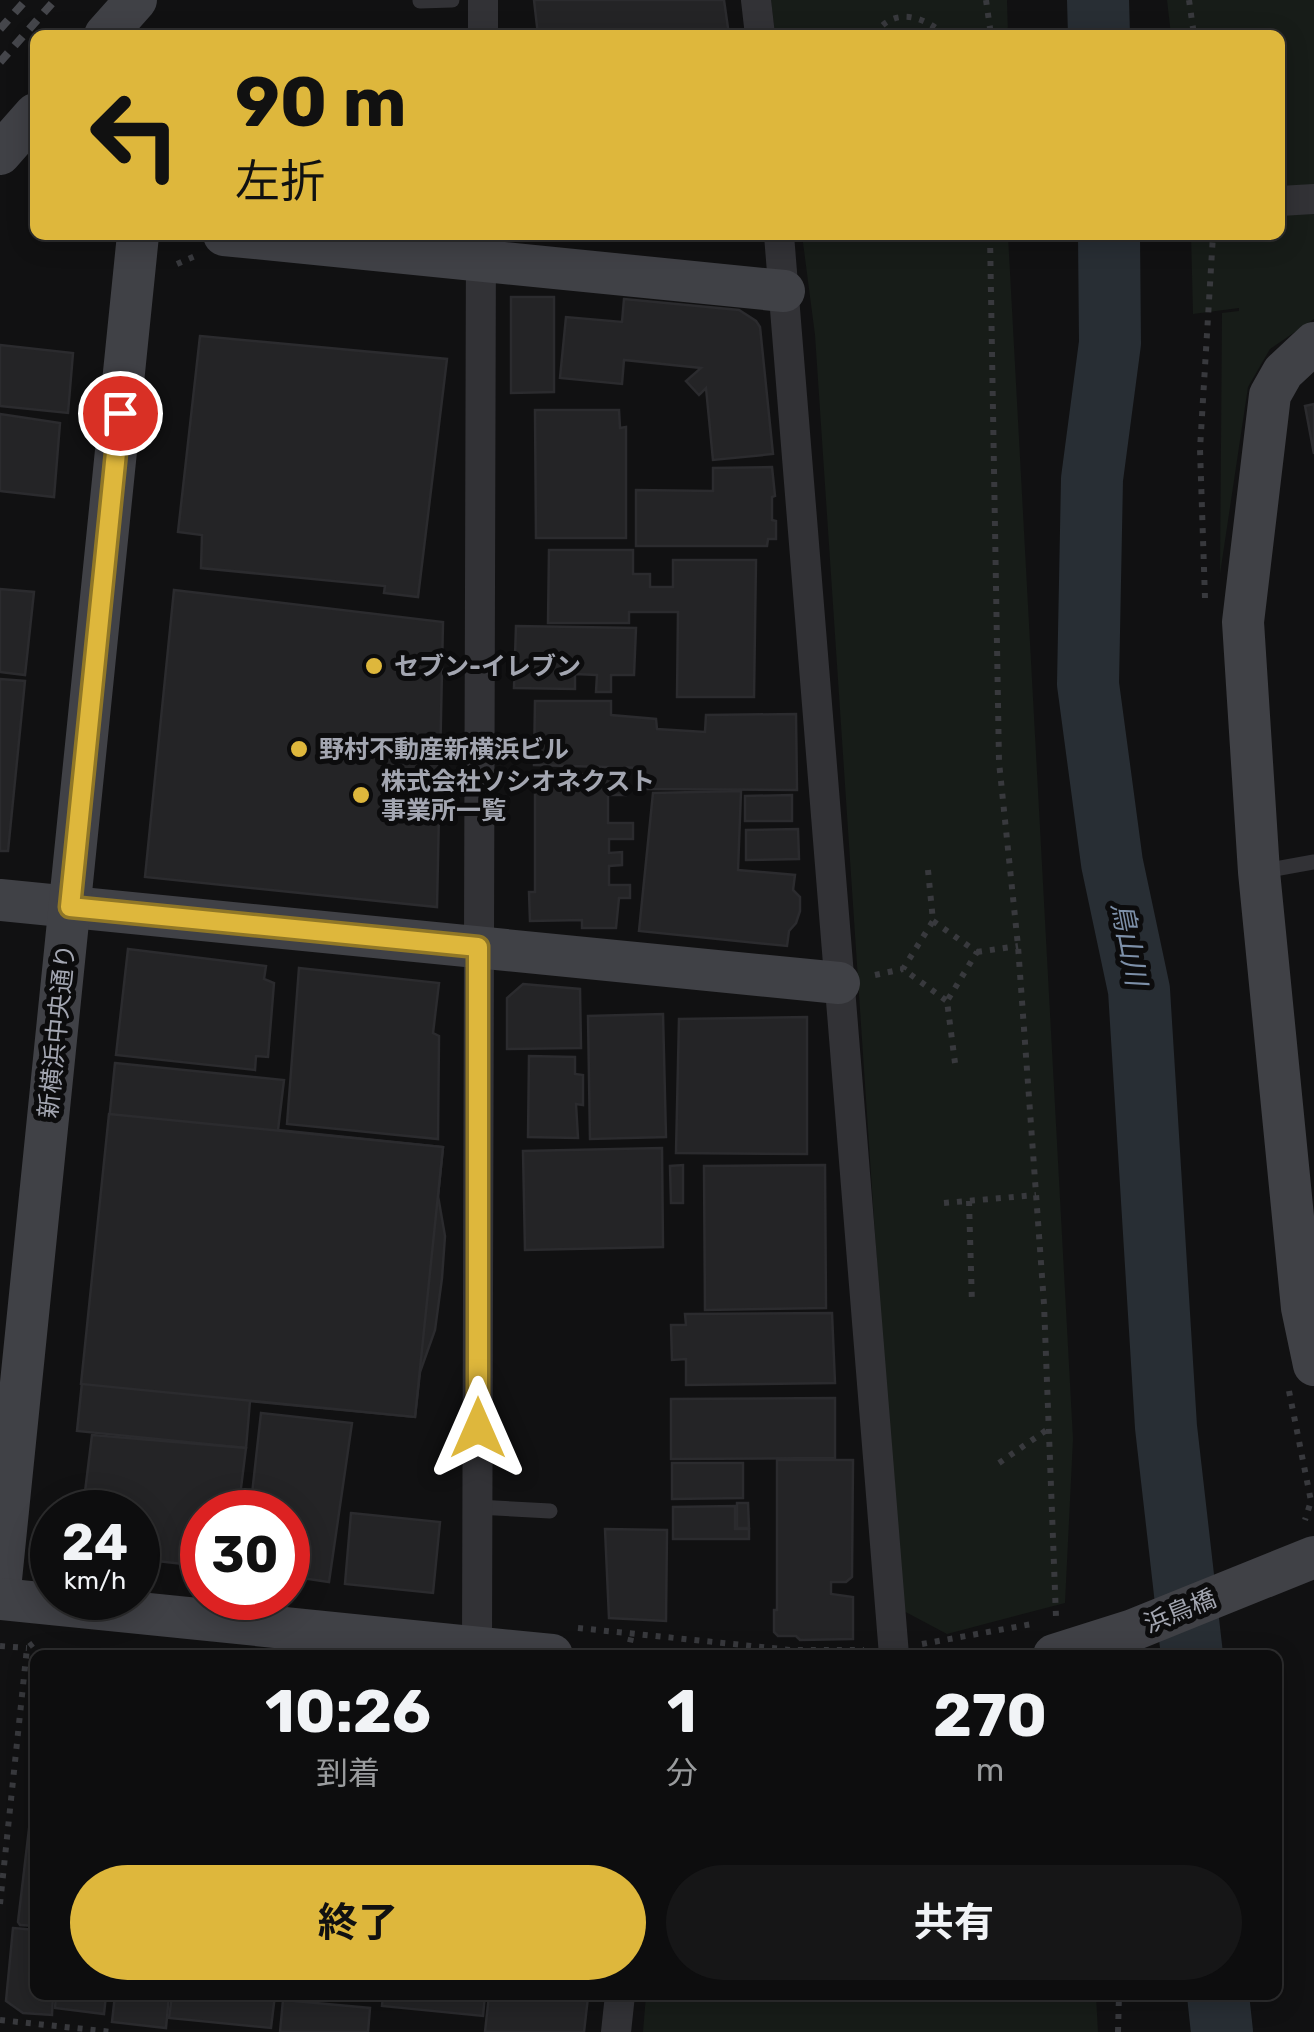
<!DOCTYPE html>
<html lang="ja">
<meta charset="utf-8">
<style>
body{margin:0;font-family:Rubik,"Noto Sans JP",sans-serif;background:#161617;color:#f1f3f6;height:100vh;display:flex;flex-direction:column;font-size:38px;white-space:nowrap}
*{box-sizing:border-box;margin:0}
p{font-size:32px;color:#9a9c9e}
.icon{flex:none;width:55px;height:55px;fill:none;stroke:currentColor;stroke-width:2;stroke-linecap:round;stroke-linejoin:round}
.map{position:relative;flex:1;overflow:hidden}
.drawer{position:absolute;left:30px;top:1650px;width:1252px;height:350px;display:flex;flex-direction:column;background:#0d0d0e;border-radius:15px;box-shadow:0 5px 25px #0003,0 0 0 2px #2d2d2e}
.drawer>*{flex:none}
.banner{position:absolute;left:30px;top:30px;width:1255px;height:210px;border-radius:15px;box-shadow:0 5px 25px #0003,0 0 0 2px #2d2d2e;background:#deb73c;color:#111;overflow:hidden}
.speed{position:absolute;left:30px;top:1490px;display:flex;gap:20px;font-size:50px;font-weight:700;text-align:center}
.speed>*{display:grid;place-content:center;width:130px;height:130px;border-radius:50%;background:#0d0d0e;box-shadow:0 5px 25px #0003,0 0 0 2px #2d2d2e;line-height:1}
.speed small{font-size:25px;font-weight:400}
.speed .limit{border:15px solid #d22;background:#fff;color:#111}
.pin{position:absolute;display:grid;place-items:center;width:85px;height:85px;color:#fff;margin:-42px;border:5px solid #fff;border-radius:50%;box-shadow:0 2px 10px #0007}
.me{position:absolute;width:110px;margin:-55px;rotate:0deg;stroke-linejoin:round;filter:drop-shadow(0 0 8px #0008)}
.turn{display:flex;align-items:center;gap:35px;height:210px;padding:0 40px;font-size:45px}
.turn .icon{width:130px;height:130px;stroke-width:2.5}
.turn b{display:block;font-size:70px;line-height:85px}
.eta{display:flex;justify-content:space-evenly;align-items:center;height:170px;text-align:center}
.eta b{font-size:60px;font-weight:700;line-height:70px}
.button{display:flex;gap:20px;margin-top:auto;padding:20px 40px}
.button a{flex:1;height:115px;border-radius:60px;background:#deb73c;color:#111;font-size:40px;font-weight:700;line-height:115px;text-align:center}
.button a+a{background:#161617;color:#f1f3f6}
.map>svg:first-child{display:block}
</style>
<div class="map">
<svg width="1314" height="2032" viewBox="0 0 1314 2032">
<rect width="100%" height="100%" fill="#111112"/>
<!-- green -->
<g fill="#171c18">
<polygon points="771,0 1007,0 1008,35 775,35"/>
<polygon points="1167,0 1314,0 1314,319 1270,349 1248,387 1220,574 1222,313 1239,311 1239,308 1193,314 1191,235 1280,235 1280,35 1171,35"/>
<polygon points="802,235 1008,235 1073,1439 1065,1603 947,1634 900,1609 815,335"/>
<polygon points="646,1995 1096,1995 1098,2032 643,2032"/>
</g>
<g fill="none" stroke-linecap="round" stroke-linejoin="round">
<!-- river -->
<g stroke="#282e34" stroke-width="62">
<polyline points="1098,0 1099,35"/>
<polyline points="1109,235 1110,343 1092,479 1088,684 1112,863 1139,990 1166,1427 1192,1655"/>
<polyline points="1218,1995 1222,2032"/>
</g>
</g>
<!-- building -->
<g fill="#242426" stroke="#2b2b2e" stroke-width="2.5">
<polygon points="534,0 724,0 729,35 538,35"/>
<polygon points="511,297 554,297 554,392 511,393"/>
<polygon points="624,299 739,310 756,321 760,327 773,454 713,460 706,388 699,395 686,381 701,368 624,360 622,384 560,378 566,317 622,322"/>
<polygon points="200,336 447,359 418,597 384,593 385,586 201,568 202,535 178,532"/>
<polygon points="0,345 73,353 68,413 0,406"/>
<polygon points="1314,404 1314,454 1305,406"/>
<polygon points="535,410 619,410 620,428 626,427 626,538 536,538"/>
<polygon points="0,414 60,423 54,497 0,491"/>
<polygon points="772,467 775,496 772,497 772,520 776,521 776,539 768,539 767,546 636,546 636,490 713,491 713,468"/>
<polygon points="549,550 633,550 633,574 650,574 650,587 673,587 673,560 756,560 754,697 677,697 678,612 629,612 629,623 548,623"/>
<polygon points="0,589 34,592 25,675 0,672"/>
<polygon points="174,590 443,622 437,907 145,877"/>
<polygon points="516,626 636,628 634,675 611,675 611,692 596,692 597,675 575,674 575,689 514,688"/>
<polygon points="0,679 25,681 8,851 0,851"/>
<polygon points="535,701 611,701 611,715 656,719 657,729 705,732 706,715 796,714 797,790 644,789 645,768 534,765"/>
<polygon points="535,773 626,776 626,795 608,795 608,823 633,823 633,839 609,839 609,853 622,852 622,865 609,866 609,885 630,885 630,898 619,898 616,928 582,928 582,920 530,921 529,892 535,892"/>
<polygon points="741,791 738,870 795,875 793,890 800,897 800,911 796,923 789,931 787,946 639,931 653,793"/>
<polygon points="792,795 792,821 745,821 745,796"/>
<polygon points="798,829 799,859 746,860 746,830"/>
<polygon points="128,949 266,966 264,979 274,983 268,1057 256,1056 255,1070 116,1055"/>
<polygon points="299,968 439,983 433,1033 439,1036 438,1139 287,1124"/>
<polygon points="523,984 580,989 581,1048 507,1049 507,998"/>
<polygon points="663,1014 666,1137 590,1139 588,1016"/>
<polygon points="807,1017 807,1154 676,1153 679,1019"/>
<polygon points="529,1056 575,1057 575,1074 583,1075 583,1105 576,1104 578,1138 528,1137"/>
<polygon points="115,1063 284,1080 278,1130 443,1147 438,1196 445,1236 442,1278 435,1330 420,1372 415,1417 250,1401 246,1448 77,1431"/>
<polygon points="109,1114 443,1147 415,1417 81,1384"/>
<polygon points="662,1148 663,1247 525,1250 523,1151"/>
<polygon points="683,1165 683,1203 671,1203 670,1166"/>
<polygon points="825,1165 826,1308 705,1310 704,1166"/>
<polygon points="832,1313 835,1383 686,1385 686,1359 672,1360 671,1325 686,1325 685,1314"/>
<polygon points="835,1398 835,1458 671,1459 671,1399"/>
<polygon points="261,1413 352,1423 329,1582 288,1576 288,1512 250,1512"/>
<polygon points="92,1435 246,1448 238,1512 202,1512 202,1566 138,1559 138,1512 76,1512 76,1508 83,1508"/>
<polygon points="777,1460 853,1460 852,1577 846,1582 831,1582 831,1594 853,1597 853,1639 800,1640 796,1636 778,1636 774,1632 774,1610 777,1610"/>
<polygon points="672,1463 743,1463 743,1498 672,1499"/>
<polygon points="737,1503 748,1503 749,1528 737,1528"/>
<polygon points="735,1506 735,1529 749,1529 749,1539 673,1539 673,1507"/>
<polygon points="351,1513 440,1522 433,1593 345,1584"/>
<polygon points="605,1529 667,1530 666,1621 609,1618"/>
<polygon points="29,1829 35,1830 35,1926 20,1925 18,1922"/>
<polygon points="13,1928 35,1930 35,1995 53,1995 52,2015 23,2013 6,2001"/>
<polygon points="56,1995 106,1995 104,2014 55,2008"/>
<polygon points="115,1995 169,1995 166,2028 112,2022"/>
<polygon points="172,1995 275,1995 271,2028 169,2018"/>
<polygon points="383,1995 485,1995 483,2016 382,2006"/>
<polygon points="489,1995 588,1997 584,2032 485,2032"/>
<polygon points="283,2000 370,2008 368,2032 280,2032"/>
</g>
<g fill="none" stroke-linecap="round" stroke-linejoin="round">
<!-- path -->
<g stroke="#38393d" stroke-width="6" stroke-dasharray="5 8" stroke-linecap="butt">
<polyline points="986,0 991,35"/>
<polyline points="1189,0 1194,35"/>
<path d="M874,35c20,-29 49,-19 71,0"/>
<polyline points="990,235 999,762 1018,946 1044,1304 1056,1617"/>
<polyline points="177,264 195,256"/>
<polyline points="1205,598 1200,449 1213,235"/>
<polyline points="928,870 933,921 903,969 947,1001"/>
<polyline points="933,921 977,952 947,1001 955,1063"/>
<polyline points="977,952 1018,946"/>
<polyline points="875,975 903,969"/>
<polyline points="969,1201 972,1304"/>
<polyline points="944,1203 1036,1195"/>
<polyline points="1289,1391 1311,1501 1305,1520"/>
<polyline points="999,1463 1048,1429"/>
<polyline points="578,1628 791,1650 864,1650"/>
<polyline points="922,1644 1032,1624"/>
<polyline points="0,1646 27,1648"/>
<polyline points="627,1655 632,1634"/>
<polyline points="0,1904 27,1648 35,1642"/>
<polyline points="0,2020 112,2032"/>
<polyline points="1118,2032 1119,1995"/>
</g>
<!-- lane -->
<g stroke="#323236" stroke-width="15">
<polyline points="420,1 452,0"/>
<polyline points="1263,871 1314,862"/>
<polyline points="477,1507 550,1511"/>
</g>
<!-- street -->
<g stroke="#323236" stroke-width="30">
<polyline points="756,0 760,35"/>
<polyline points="483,35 483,0"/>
<polyline points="1280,201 1314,199"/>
<polyline points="779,235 894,1655"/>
<polyline points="477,1647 481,235"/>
<polyline points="616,2032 620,1995"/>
</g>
<!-- secondary -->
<g stroke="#404146" stroke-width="42">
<polyline points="105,35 136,0"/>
<polyline points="0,154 35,114"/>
<polyline points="224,235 784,291"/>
<polyline points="1314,343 1283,372 1270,395 1243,622 1259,872 1302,1308 1314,1365"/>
<polyline points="0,900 839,983"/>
<polyline points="0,1589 138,235"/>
<polyline points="0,1599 552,1655"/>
<polyline points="1054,1655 1133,1630 1314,1557"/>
</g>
<!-- rail -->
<g stroke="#45464b" stroke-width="8" stroke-dasharray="12 10" stroke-linecap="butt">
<polyline points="0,29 26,0"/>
<polyline points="0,62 55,0"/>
</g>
</g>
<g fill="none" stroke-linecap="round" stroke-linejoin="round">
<defs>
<polyline id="route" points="120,413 70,907 478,947 478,1428"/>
</defs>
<!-- route casing -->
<use href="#route" stroke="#907727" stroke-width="25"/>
<!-- route -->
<use href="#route" stroke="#deb73c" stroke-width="18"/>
</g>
<!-- markers -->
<g fill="#deb73c" stroke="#0c0c0d" stroke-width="4">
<circle cx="374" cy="666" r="10"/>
<circle cx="299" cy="749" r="10"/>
<circle cx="361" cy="795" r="10"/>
</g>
<g text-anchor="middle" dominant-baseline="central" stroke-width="10" stroke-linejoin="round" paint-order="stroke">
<!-- poi labels -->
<g font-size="25" font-weight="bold" fill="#a3a6b1" stroke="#0c0c0d" text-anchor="start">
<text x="394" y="666">セブン-イレブン</text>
<text x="319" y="749">野村不動産新横浜ビル</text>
<text x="381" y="781">株式会社ソシオネクスト<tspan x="381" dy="29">事業所一覧</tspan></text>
</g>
<!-- street labels -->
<g font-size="25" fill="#a3a6b1" stroke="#0c0c0d">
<text transform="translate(57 1031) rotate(-84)">新横浜中央通り</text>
<text transform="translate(1180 1611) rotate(-22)">浜鳥橋</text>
</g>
<!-- water labels -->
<g font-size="28" font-style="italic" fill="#7d90a9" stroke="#0c0c0d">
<text transform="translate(1129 944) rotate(79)">鳥山川</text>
</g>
</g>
</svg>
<div class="speed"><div>24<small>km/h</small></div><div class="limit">30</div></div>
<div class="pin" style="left:120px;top:413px;background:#d93025"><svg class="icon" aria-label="arrive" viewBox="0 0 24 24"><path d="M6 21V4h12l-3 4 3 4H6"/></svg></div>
<svg class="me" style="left:478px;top:1428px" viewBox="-20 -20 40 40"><path d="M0-17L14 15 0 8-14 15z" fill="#deb73c" stroke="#fff" stroke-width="4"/></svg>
<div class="banner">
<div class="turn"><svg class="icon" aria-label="left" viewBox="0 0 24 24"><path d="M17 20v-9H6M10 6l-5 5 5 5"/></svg><div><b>90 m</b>左折</div></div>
</div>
<section class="drawer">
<div class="eta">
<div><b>10:26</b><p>到着</p></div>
<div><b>1</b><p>分</p></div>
<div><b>270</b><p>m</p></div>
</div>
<div class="button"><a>終了</a><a>共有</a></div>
</section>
</div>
